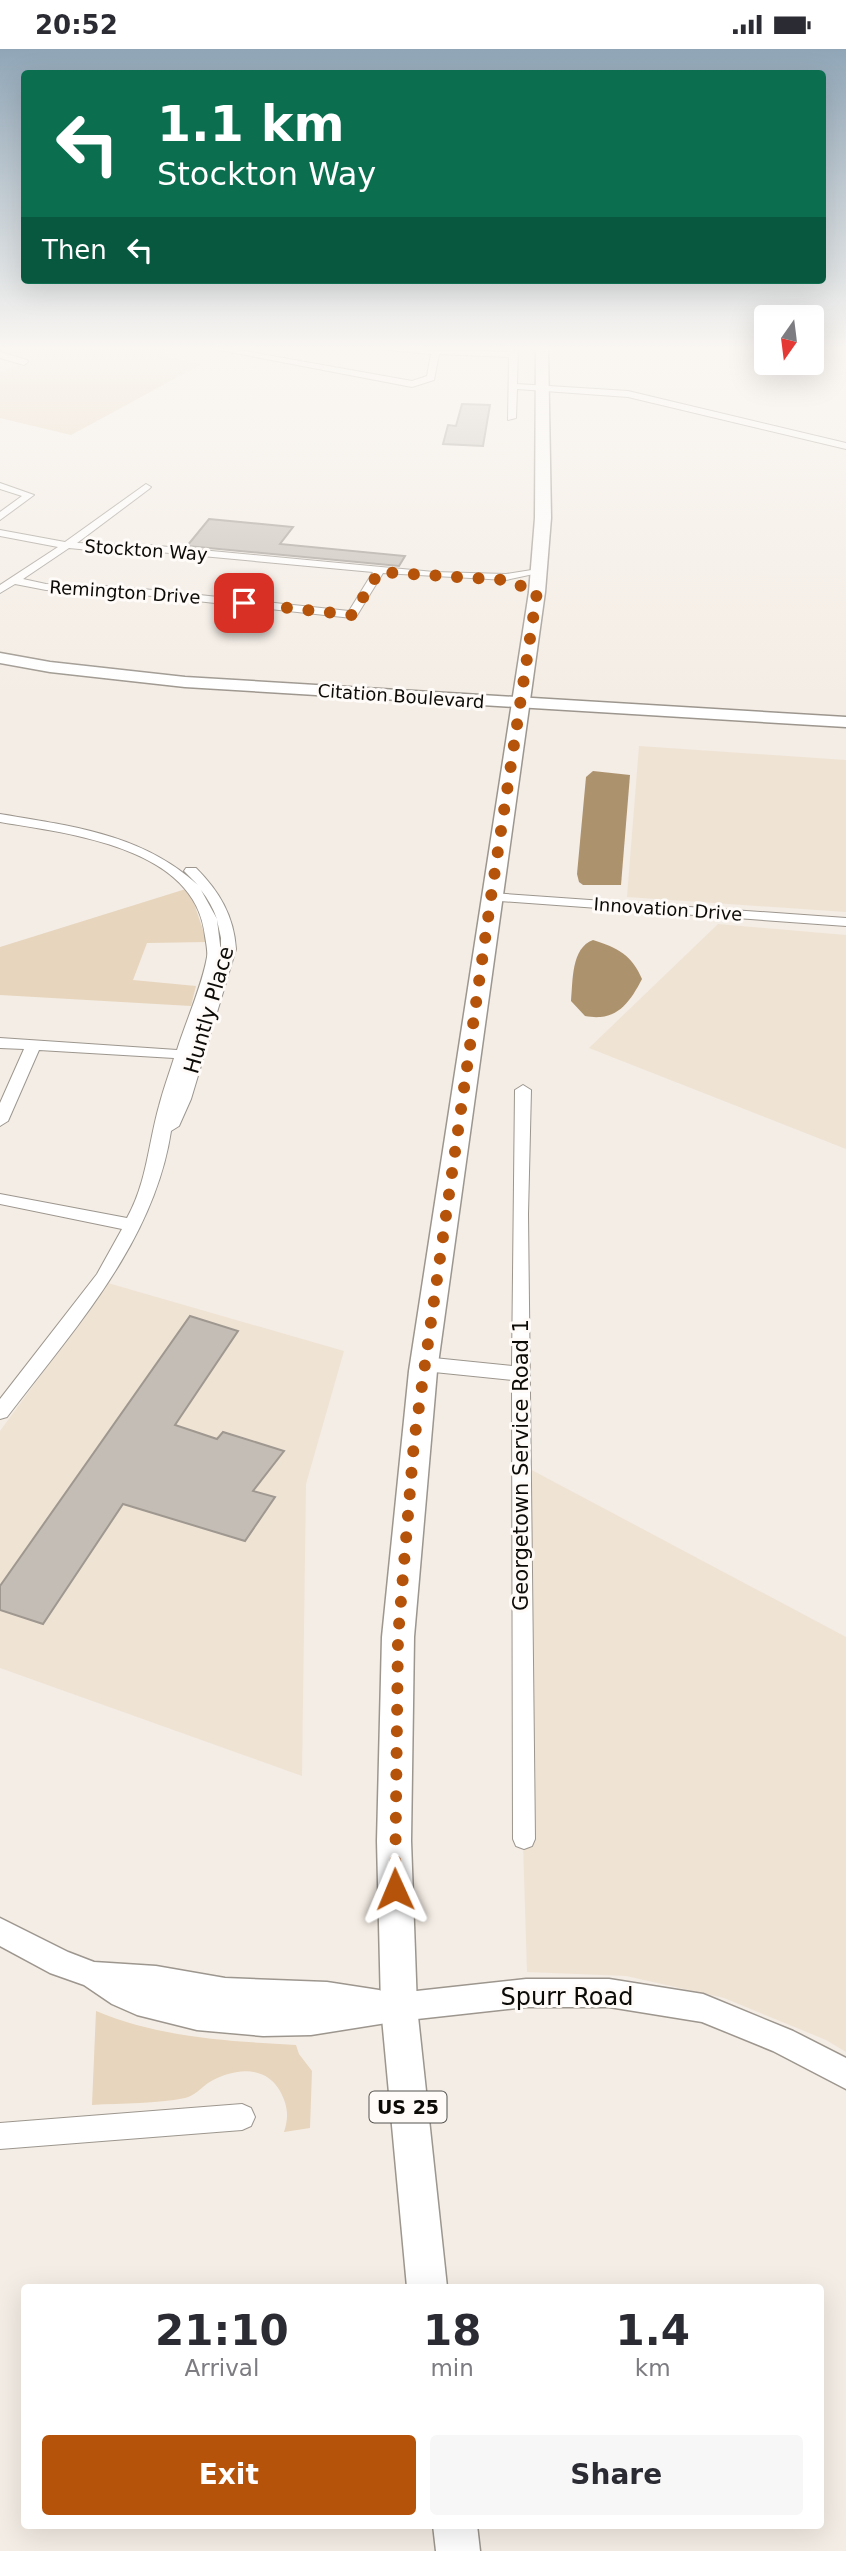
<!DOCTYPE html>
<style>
body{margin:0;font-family:"DejaVu Sans",sans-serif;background:#f7f7f7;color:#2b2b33;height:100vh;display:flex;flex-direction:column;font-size:26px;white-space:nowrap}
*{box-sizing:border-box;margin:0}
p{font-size:23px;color:#7c7c81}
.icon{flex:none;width:38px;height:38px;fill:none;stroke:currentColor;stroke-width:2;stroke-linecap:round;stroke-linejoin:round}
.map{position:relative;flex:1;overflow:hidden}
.sheet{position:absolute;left:21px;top:2235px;width:803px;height:245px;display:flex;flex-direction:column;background:#fff;border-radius:7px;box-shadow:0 7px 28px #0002}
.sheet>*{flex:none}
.hud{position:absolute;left:21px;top:21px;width:805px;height:214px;border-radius:7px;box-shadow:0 7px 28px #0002;background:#0b6e4f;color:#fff;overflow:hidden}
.needle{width:46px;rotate:194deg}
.controls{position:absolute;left:754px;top:256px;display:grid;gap:14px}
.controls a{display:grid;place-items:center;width:70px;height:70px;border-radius:7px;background:#fff;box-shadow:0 7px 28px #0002;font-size:35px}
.pin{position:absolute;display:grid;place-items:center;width:60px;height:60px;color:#fff;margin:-30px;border-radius:14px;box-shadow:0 4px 10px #0006}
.me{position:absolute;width:77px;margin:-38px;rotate:359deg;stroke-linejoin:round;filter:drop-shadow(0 0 5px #0008)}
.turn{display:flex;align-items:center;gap:24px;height:147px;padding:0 21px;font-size:32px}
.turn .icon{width:91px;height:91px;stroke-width:2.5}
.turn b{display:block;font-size:49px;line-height:60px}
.then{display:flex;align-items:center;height:66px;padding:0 21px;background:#0003;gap:14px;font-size:26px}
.eta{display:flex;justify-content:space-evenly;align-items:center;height:119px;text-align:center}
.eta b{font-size:42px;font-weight:800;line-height:49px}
.action{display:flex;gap:14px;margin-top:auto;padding:14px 21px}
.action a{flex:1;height:80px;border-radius:7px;background:#b45309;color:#fff;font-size:28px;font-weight:800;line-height:80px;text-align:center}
.action a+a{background:#f7f7f7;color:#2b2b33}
.status{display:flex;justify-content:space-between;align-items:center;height:49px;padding:0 35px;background:#fff;direction:ltr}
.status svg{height:19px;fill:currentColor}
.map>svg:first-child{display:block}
</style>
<div class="status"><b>20:52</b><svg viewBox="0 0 49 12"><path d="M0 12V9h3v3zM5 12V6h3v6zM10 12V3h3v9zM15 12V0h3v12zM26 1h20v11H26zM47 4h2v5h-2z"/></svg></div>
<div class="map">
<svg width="846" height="2502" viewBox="0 0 846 2502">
<rect width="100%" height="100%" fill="#f4ede5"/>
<!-- built -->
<g fill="#efe3d4">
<polygon points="639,697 846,711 846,863 627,848"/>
<polygon points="718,875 846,886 846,1100 589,999"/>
<polygon points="108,1234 344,1302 306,1435 302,1727 0,1619 0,1382"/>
<polygon points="511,1410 846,1588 846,2003 826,1991 724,1949 626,1927 527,1923"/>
</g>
<!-- green -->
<g fill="#e7d5bd">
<polygon points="21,300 166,300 162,307 202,315 71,386 0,369 0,323 19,316 0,308"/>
<polygon points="189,839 207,893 147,894 133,931 196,937 191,957 0,946 0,898"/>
<path d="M96,1962c65,27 131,30 200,34l3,9 13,17 -2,57 -26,4c5,-15 4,-26 -4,-41 -16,-28 -49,-22 -72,-8 -7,5 -14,13 -23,15 -29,6 -62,5 -93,7z"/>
</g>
<!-- water -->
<g fill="#ad926e">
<polygon points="593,722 630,726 621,836 583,836 579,833 577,825 586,728"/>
<path d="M593,891c25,8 39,15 49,39 -13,25 -26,43 -57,37l-14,-15c2,-20 0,-53 22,-61z"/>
</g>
<!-- building -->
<g fill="#c4bdb5" stroke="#9f9890" stroke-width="2">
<polygon points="462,355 490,356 483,397 443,395 448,376 456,377"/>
<polygon points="209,470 293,478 280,495 405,507 399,517 187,497"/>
<polygon points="190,1267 238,1282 175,1376 217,1390 223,1383 284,1402 253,1442 275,1448 245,1492 123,1455 43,1575 0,1561 0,1537"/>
</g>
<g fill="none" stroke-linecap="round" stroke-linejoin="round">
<defs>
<g id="minor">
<polygon points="214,300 233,300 412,332 427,327 431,305 377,300 510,303 510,300 518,300 517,335 628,342 846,394 846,400 628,348 517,340 516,369 508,371 509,308 439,305 434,331 412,338"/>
<polygon points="0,303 27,311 28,313 24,316 0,309"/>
<polygon points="0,434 34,446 0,471 0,463 22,447 0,440"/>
<path d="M146,435l5,3 -2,2 -72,54 71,2 286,27 72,2 32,-5 5,3 -37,8 -123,-7 -27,44 -4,1 -228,-25 -78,-3 -31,-6 -15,9v-8l58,-38 -58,-11v-6l65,12zM69,499l41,4 38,-1 225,21 -24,39 -225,-24 -78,-3 -23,-5z"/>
<path d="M0,765c72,12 142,20 198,71l-14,-14 2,-3h10c23,23 38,48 40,81l-45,150 -12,27 -8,5c-17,112 -98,199 -164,286l-7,2v-20l97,-125 25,-45 -122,-25v-10l127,24c20,-36 21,-73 32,-112 4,-16 10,-32 15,-48l-135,-8 -31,71 -8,5v-23l24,-54 -24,-1v-10l177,12c9,-29 25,-64 30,-93 1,-6 -1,-14 -2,-21 -9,-89 -135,-102 -205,-114zM201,841c7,9 12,18 16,29zM217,871l4,18v15z"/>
<polygon points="491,844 846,869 846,877 486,851 484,848"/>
<polygon points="523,1036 531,1041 528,1165 535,1790 532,1797 524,1800 516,1797 513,1790 512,1331 424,1322 418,1320 415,1315 418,1310 424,1308 512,1317 515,1041"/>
<polygon points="242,2055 251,2059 255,2068 251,2077 242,2081 0,2100 0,2074"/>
</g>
<polygon id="tertiary" points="0,1869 68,1903 94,1913 156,1917 225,1929 327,1933 379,1941 389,1945 526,1930 609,1930 703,1945 793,1982 846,2009 846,2040 773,2002 702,1973 609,1958 526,1958 399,1972 311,1986 263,1987 197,1981 137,1966 112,1955 84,1936 50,1924 0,1897"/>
<polygon id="secondary" points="0,604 50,613 185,628 846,668 846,678 185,638 50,623 0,614"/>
<g id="primary">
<polygon points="536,300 548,300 551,469 545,543 437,1322 414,1588 411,1792 417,1958 447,2238 407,2238 381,1958 377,1792 382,1588 409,1322 529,543 535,469"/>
<polygon points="433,2476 477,2476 480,2502 436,2502"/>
</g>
</defs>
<!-- minor casing -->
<use href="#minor" stroke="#9c968e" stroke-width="2"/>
<!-- tertiary casing -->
<use href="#tertiary" stroke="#9c968e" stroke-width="3"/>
<!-- secondary casing -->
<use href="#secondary" stroke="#9c968e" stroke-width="3"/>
<!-- primary casing -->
<use href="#primary" stroke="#9c968e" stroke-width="3"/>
<!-- minor -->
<use href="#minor" fill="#fff" fill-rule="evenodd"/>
<!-- tertiary -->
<use href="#tertiary" fill="#fff" fill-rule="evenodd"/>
<!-- secondary -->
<use href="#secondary" fill="#fff" fill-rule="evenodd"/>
<!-- primary -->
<use href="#primary" fill="#fff" fill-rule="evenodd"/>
</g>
<!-- sky -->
<linearGradient id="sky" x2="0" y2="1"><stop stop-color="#90a6b7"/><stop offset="0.46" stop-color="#faf7f3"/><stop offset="1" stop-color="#faf7f3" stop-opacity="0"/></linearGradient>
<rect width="846" height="651" fill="url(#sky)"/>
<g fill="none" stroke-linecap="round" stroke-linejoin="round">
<!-- route -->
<polyline stroke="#b45309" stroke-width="12" stroke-dasharray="0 21.6" points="244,554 352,566 379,523 506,531 537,543 491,848 414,1393 398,1588 395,1840"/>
</g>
<g text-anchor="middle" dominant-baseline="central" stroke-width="6" stroke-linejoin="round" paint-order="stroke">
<!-- far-street labels -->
<g font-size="18" fill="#0d0b08" stroke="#fefbf8">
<text transform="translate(146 501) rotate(4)">Stockton Way</text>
<text transform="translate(125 543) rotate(4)">Remington Drive</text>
<text transform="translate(401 647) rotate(4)">Citation Boulevard</text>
<text transform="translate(668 860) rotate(4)">Innovation Drive</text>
</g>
<!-- shield labels -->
<rect fill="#fefbf8" stroke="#555350" stroke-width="2" x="369.5" y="2042.5" width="77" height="31" rx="5"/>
<g font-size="19" font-weight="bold" fill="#0d0b08">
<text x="408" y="2058">US 25</text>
</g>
<!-- street labels -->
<g font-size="21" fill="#0d0b08" stroke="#fefbf8">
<text transform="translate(209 961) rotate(-74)">Huntly Place</text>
<text transform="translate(521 1416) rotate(-90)">Georgetown Service Road 1</text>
</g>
<!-- near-street labels -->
<g font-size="24" fill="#0d0b08" stroke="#fefbf8">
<text x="567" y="1948">Spurr Road</text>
</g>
</g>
</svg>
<div class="controls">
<a><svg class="needle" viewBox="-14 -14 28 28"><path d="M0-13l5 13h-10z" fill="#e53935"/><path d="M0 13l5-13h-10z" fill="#7c7c81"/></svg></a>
</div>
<div class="pin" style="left:244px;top:554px;background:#d93025"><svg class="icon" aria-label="arrive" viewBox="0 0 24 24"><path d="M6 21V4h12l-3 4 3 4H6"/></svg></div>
<svg class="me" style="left:395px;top:1840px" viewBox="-20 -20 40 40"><path d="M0-17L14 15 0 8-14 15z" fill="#b45309" stroke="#fff" stroke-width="4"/></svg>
<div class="hud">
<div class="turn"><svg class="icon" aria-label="left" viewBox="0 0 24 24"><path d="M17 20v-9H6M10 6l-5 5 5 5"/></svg><div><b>1.1 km</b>Stockton Way</div></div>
<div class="then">Then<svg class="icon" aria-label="left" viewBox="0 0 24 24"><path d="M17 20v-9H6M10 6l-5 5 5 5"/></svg></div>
</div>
<section class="sheet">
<div class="eta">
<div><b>21:10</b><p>Arrival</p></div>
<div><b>18</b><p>min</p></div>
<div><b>1.4</b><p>km</p></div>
</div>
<div class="action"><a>Exit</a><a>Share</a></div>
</section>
</div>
